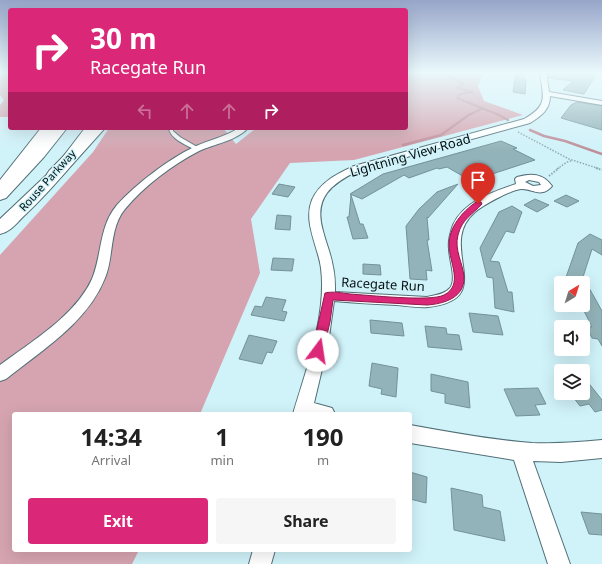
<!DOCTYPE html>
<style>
body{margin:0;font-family:"Noto Sans",sans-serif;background:#f6f6f6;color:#222;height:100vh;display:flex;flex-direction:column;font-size:15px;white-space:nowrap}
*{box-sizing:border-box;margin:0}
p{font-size:13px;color:#767676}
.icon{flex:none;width:22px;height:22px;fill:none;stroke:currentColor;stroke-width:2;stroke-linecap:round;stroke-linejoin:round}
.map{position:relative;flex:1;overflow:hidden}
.drawer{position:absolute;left:12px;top:412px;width:400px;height:140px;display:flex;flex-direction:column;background:#fff;border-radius:4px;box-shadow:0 4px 16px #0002}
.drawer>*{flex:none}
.hud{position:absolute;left:8px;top:8px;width:400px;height:122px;border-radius:4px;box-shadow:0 4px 16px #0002;background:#db2777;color:#fff;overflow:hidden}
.needle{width:26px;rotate:38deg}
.fabs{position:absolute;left:554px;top:276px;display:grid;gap:8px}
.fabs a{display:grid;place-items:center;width:36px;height:36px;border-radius:4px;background:#fff;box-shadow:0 4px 16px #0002;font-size:20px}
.pin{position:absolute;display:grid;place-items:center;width:34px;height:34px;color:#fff;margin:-41px -17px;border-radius:50% 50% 50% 0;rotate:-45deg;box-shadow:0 0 4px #0007}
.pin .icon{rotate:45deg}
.me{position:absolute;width:44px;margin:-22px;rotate:14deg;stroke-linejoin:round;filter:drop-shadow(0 0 3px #0008)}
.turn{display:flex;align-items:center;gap:14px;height:84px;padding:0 16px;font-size:18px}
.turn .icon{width:52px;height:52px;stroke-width:2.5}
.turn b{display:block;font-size:28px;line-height:34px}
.lanes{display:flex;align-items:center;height:38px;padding:0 16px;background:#0003;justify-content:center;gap:20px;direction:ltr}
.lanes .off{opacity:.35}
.eta{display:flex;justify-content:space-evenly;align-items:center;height:68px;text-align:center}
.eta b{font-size:24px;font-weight:700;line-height:28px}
.primary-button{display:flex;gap:8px;margin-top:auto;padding:8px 16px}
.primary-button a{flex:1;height:46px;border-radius:4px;background:#db2777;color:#fff;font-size:16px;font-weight:700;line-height:46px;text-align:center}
.primary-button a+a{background:#f6f6f6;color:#222}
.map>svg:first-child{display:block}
</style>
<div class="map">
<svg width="602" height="564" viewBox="0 0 602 564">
<rect width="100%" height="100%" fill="#d0f2f9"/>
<!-- forest -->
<g fill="#d5a4b0">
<polygon points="0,72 10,76 10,117 0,117 0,105 4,100 0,95"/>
<polygon points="406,72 484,72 478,86 484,101 523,115 354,160 290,163 251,219 260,273 200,414 14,414 14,550 139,550 132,564 0,564 0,255 93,152 109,128 159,128 159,130 223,128 236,144 255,129 406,128"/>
</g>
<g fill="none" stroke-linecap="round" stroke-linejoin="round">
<!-- stream-far1 -->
<g stroke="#be8f9a" stroke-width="2">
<polyline points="442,72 464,84 457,88 473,92 460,94 457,98 499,115"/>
<polyline points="469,115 483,108"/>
</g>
<!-- stream -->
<g stroke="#be8f9a" stroke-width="2.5">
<polyline points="497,114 508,120"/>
<polyline points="530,130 544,136 565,141 602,154"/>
<polyline points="403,145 441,135 470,114"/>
</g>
</g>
<!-- building -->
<g fill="#92b3b9" stroke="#739299">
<polygon points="516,72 523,72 524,80 526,80 525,94 513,92"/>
<polygon points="549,72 589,72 597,73 584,94 563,90 573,81 548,78"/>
<polygon points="577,102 602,106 602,130 561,118 571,105"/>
<polygon points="501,141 517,148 513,149 535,160 486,176 494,180 480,186 447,167 439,169 437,168 409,178 404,175 362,199 350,194 383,174"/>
<polygon points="279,184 295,187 288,197 272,194"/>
<polygon points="458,184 428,218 427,217 429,240 427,240 432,271 426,270 427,280 410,279 406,226 419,209 437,192"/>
<polygon points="351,195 360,224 363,224 368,238 353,239 347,217 349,217"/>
<polygon points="566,195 579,201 567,207 554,201"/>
<polygon points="535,199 549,205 537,212 524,205"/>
<polygon points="512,206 522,212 514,233 506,231 490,261 499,262 508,292 512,292 514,312 495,308 493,278 487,277 480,248 499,212"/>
<polygon points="277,215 291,216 290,230 275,229"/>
<polygon points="590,234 602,240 602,255 592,249 583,277 602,311 602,346 598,339 592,338 586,326 592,327 583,309 583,277 581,283 564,283 578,243"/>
<polygon points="273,258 294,259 292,271 271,270"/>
<polygon points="363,264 380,265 381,275 363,274"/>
<polygon points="266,297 286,300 282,311 287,312 284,321 251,315 255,306 262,307"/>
<polygon points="469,313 498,316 503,335 473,332"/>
<polygon points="370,320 402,323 404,336 371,333"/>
<polygon points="425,326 446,328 447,334 459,335 462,350 428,347"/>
<polygon points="249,335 277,341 272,353 267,352 262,364 239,359"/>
<polygon points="372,363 398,368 396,397 381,394 382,389 369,386"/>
<polygon points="431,374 468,382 470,408 445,403 445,394 431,391"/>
<polygon points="583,376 602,400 602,410 595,412 589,404 580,406 570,393 583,393"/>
<polygon points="538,388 546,404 535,405 540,415 516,416 504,389"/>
<polygon points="410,472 427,477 426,503 410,499"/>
<polygon points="451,488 482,495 483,507 500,511 505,541 454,530"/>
<polygon points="581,512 602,514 602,535 589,534"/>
</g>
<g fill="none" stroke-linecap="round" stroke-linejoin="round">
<defs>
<path id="lane" d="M169,128h4v3l7,6 19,11v2h-4c-8,-5 -25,-11 -26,-22z"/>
<g id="street">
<path d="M540,72h6l3,20 53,9v4l-52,-9c0,14 -9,20 -20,27l-170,47c-28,13 -47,27 -37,61 3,12 8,23 10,36 2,8 2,16 2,25l92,5c7,-2 17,-2 23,-9 7,-9 -1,-28 -1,-39 -1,-8 1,-16 4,-24 11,-24 40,-33 63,-41l-1,-5 2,-2c14,-4 26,-4 35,9 -11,13 -20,2 -31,3 -10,1 -38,16 -46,23 -40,34 25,87 -47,95 -10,1 -21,-1 -31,-2 -21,-1 -42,-2 -63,-4l-6,43 -14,59 18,5 3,6h-42c13,-44 34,-99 28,-146 -3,-22 -18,-46 -9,-68 8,-18 25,-26 42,-34l170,-47c25,-14 19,-22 16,-47zM529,180l10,2 2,3 -8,1 -8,-4z"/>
<path d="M239,128h9c-12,13 -34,16 -49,23 -27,14 -55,35 -74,58 -16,19 -11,48 -20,69 -17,44 -64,73 -99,101l-6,2v-16c31,-23 76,-50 92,-86 10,-24 7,-53 25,-74 19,-21 52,-46 77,-58 15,-7 31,-10 45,-19z"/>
<path d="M410,425c40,7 81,15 122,18 23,1 47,-1 70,-3v18l-41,4 -28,-1 37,103h-22l-34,-104 -104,-17z"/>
<polygon points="253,550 275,550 271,564 249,564"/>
</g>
<g id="primary">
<polygon points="54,128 67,128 44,157 6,198 0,200 0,186"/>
<path d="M85,128h12c-19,32 -44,60 -71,86 -8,7 -15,18 -26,20v-15l56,-53z"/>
</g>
<g id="highway">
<polygon points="41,128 55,128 6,195 0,196 0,180"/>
<polygon points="91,128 105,128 61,177 55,179 49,177 47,174 49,171"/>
</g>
</defs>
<!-- lane casing -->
<use href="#lane" stroke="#516f76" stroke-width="2"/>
<!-- street casing -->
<use href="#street" stroke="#516f76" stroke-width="2"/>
<!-- primary casing -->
<use href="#primary" stroke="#516f76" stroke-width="2"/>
<!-- highway casing -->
<use href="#highway" stroke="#516f76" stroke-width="2"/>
<!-- path-far1 -->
<g stroke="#8faaaf" stroke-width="1.5" stroke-dasharray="1.5 1.5" stroke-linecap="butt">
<polyline points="518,132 569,159 600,169"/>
<polyline points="557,169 567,162 571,161"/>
</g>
<!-- path -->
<g stroke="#8faaaf" stroke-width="2" stroke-dasharray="1.5 1.5" stroke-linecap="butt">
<polyline points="596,168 602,170"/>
<polyline points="549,176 559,168"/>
</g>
<!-- lane -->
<use href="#lane" fill="#fff" fill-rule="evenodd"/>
<!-- street -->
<use href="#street" fill="#fff" fill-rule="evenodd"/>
<!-- primary -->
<use href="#primary" fill="#fff" fill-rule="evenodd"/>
<!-- highway -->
<use href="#highway" fill="#fff" fill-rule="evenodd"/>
</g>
<!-- sky -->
<linearGradient id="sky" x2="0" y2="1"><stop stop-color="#97a5c9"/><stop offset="0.48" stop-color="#eaf9fc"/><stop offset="1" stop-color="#eaf9fc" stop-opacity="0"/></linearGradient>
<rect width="602" height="151" fill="url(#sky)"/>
<!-- route -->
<path fill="#db2777" stroke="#8e194d" d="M476,202h5l1,2c-10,11 -20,15 -24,31 -4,15 5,28 6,42 1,21 -21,27 -37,28l-94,-5 -3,22 -7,29 -1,3 -4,1 -4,-1 -2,-3 13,-58c8,-2 17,0 25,1 17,1 81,8 94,1 20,-10 5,-33 5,-50 0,-18 13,-33 27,-43z"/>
<g text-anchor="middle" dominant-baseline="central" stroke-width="3" stroke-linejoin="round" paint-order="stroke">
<!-- far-street labels -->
<g font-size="11" fill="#040f11" stroke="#d0f2f9">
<text transform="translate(47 180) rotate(-48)">Rouse Parkway</text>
</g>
<!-- street labels -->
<g font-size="13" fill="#040f11" stroke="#d0f2f9">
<text transform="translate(410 155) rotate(-16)">Lightning View Road</text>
<text transform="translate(383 284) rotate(3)">Racegate Run</text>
</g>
</g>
</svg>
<div class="fabs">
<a><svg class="needle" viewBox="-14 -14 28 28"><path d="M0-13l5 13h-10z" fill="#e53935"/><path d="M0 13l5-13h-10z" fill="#767676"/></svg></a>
<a><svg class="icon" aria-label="sound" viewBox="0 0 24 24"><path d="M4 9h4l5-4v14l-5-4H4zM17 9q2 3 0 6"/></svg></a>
<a><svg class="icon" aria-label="layers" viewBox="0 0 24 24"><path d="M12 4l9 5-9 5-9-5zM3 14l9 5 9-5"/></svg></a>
</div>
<div class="pin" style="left:478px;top:204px;background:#d93025"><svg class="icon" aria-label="arrive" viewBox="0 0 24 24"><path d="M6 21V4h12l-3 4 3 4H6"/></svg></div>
<svg class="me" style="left:318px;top:351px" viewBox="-20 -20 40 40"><circle r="19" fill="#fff"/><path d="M0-13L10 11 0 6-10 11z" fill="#db2777"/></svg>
<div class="hud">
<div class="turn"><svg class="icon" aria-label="right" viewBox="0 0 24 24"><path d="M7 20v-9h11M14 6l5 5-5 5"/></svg><div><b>30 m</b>Racegate Run</div></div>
<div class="lanes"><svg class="icon off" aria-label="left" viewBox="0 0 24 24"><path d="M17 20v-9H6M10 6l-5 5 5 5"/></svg><svg class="icon off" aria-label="ahead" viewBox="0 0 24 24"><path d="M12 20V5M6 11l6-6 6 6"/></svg><svg class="icon off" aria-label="ahead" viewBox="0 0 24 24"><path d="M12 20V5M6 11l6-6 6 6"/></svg><svg class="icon" aria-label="right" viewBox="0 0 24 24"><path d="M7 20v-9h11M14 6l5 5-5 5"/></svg></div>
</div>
<section class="drawer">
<div class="eta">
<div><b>14:34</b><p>Arrival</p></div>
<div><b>1</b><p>min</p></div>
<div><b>190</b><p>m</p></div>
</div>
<div class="primary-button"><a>Exit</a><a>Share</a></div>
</section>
</div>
